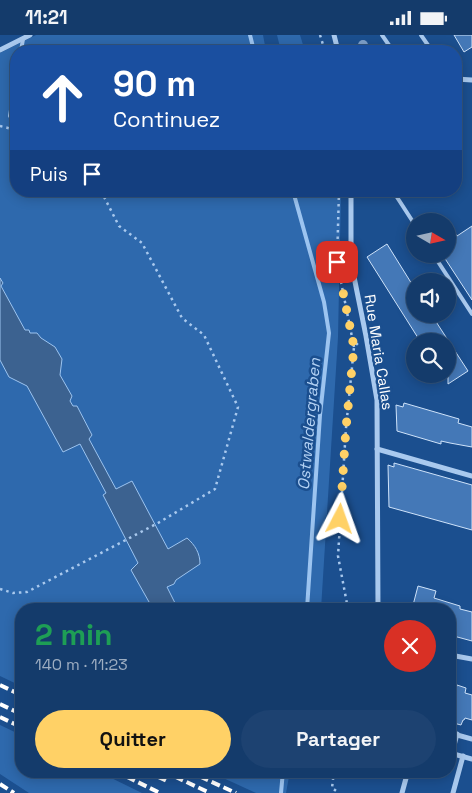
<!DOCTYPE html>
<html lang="fr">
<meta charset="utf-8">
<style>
body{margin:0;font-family:"Space Grotesk",sans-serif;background:#1d4271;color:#f1f3f6;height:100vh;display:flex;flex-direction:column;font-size:19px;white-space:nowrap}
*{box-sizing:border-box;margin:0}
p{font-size:16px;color:#9dadc1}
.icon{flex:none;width:28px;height:28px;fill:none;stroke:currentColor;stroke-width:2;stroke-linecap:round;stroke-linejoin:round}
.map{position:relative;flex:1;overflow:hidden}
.details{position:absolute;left:15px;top:568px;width:441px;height:175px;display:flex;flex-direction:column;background:#143b6b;border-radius:20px;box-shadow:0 2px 12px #0003,0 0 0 1px #33557e}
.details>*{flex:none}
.top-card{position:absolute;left:10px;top:10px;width:452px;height:152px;border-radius:20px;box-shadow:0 2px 12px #0003,0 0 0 1px #33557e;background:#1a4fa0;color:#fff;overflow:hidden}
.needle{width:32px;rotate:99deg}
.fabs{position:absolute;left:406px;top:178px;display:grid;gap:10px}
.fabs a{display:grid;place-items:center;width:50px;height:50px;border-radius:50%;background:#143b6b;box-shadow:0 2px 12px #0003,0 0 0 1px #33557e;font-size:25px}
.pin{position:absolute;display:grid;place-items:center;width:42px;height:42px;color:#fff;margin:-21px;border-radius:10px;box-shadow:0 2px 8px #0006}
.me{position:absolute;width:55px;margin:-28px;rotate:4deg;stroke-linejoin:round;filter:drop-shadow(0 0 4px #0008)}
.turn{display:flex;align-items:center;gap:18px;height:105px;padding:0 20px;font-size:22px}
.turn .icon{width:65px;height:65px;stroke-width:2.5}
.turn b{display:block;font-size:35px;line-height:42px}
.then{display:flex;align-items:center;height:48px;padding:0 20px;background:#0003;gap:10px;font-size:19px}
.round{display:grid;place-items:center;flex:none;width:52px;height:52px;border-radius:26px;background:#1d4271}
.headline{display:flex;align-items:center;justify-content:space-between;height:85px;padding:0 20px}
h1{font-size:30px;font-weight:600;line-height:38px;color:#1e9e55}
.primary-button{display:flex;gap:10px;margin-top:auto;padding:10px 20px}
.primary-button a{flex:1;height:58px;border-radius:30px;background:#ffd166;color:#111;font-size:20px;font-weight:600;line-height:58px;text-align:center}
.primary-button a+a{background:#1d4271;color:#f1f3f6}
.status{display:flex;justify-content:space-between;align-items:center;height:35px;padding:0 25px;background:#143b6b;direction:ltr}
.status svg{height:14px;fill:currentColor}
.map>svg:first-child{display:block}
</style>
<div class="status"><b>11:21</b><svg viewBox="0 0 49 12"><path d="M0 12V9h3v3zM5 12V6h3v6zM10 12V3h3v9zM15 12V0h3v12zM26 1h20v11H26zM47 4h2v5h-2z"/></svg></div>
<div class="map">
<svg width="472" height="758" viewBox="0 0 472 758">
<rect width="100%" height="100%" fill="#1b4f8f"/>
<!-- green -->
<g fill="#2e69ad">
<polygon points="36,0 263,0 266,16 16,16 16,156 341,156 338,302 321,574 21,574 21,651 0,641 0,18"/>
<polygon points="277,0 300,0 304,13 290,16 281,16"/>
<polygon points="0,690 21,700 21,736 97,736 142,758 29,758 0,739"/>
<polygon points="208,736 290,736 286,758 256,758"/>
</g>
<!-- water -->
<path fill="#3c6290" stroke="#9cc4f0" d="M0,243l3,5 -2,3 24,44h4l1,3h7l4,5 14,9 7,12 -2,16 12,21 -2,5 3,5h4l15,29 -3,4 27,50 16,-8 36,68 19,-11c8,7 13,15 13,26l-24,16 -2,4 -7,3 11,22h-25l-22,-39 7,-7 -35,-68 3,-2 -26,-49 -17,8 -36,-66 -18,-9 -9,-17z"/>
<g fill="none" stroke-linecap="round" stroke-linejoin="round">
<!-- stream -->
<g stroke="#9cc4f0" stroke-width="4">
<polyline points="250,0 254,16"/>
<polyline points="293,156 324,267 329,298 320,380 308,559 307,574"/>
<polyline points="281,758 283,736"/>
</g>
</g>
<!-- building -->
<g fill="#4478b7" stroke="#cfe3fa">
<polygon points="454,0 472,0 472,12 464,17"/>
<polygon points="448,187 457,201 472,191 472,265 442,219 448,219"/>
<polygon points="387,209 415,254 415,279 431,279 468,336 448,349 448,306 420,306 367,222"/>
<polygon points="404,368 459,384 458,388 472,392 472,412 450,408 441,406 441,409 397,396 396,370 403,372"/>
<polygon points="394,428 472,450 472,495 389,472 388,430 394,432"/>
<polygon points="418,551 436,556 434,563 460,571 460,574 472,577 472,606 450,600 450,574 412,574"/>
<polygon points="457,650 466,653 465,658 472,660 472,685 465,683 464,685 463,685 461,690 450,687 450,652 456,654"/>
</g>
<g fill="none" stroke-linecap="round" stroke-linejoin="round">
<!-- path -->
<g stroke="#a9c9ee" stroke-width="2.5" stroke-dasharray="2.5 4" stroke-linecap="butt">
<polyline points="320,0 325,16"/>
<polyline points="0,91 16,95"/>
<polyline points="339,156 337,227 354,312"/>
<polyline points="0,554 13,558 27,557 158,488 215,454 238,372 204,300 182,283 142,208 119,191 101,156"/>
<polyline points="348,574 338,521 346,393 354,312 359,307"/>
<polyline points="334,736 332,753 339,758"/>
</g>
<!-- lane -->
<g stroke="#a9c9ee" stroke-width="4">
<polyline points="382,0 393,16"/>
<polyline points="421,0 432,16"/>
<polyline points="21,16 23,4"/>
<polyline points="10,81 16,44"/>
<polyline points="393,156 415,190"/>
<polyline points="433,219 472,279"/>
</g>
<!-- street -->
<g stroke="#a9c9ee" stroke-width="5">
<polyline points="334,0 338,16"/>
<polyline points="0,15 30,0"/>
<polyline points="456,44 472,45"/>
<polyline points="351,156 351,227 366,301 377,365 378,574"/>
<polyline points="377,414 472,441"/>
<polyline points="450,620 472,624"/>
<polyline points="450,698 472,704"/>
<polyline points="450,718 472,724"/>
<polyline points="452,718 457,699"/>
<polyline points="402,758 408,736"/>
<polyline points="453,758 463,721"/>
</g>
<!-- rail -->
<g stroke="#fff" stroke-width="4" stroke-dasharray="9 4" stroke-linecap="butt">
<polyline points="0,650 21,660"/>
<polyline points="0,669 21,679"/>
<polyline points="0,682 21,692"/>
<polyline points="115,736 160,758"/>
<polyline points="146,736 169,747"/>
<polyline points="163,736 210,758"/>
<polyline points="188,736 236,758"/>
<polyline points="0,749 14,758"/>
</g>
</g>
<!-- trees -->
<circle fill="#7ea0ca" cx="363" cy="10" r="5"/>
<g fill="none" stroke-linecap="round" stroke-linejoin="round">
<!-- route -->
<polyline stroke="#ffd166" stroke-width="9" stroke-dasharray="0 16.2" points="337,227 354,312 346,393 340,484"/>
</g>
<g text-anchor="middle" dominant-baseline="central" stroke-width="5" stroke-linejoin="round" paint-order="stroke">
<!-- street labels -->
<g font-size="15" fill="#fff" stroke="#1b4f8f">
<text transform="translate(379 317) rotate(81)">Rue Maria Callas</text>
</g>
<!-- water labels -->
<g font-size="16" font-style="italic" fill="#b5d3f5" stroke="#1b4f8f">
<text transform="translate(309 389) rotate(-85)">Ostwaldergraben</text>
</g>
</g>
</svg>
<div class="fabs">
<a><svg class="needle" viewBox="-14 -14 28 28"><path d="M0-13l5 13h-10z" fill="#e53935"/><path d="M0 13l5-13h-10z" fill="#9dadc1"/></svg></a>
<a><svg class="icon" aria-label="sound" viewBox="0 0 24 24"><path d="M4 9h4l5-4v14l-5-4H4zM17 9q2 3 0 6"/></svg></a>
<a><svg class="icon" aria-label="search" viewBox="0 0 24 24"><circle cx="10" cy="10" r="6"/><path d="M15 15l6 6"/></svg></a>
</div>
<div class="pin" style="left:337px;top:227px;background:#d93025"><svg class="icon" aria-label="arrive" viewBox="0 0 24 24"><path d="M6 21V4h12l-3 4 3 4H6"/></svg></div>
<svg class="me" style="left:340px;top:484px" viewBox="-20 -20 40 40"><path d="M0-17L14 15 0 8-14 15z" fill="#ffd166" stroke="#fff" stroke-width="4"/></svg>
<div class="top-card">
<div class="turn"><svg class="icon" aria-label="ahead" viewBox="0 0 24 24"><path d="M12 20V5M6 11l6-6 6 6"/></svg><div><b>90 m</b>Continuez</div></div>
<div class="then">Puis<svg class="icon" aria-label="arrive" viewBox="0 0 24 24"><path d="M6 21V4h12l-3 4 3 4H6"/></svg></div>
</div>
<section class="details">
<div class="headline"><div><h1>2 min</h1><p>140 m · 11:23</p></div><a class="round" style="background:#d93025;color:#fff"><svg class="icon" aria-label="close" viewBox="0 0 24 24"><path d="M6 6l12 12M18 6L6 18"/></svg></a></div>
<div class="primary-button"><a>Quitter</a><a>Partager</a></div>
</section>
</div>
